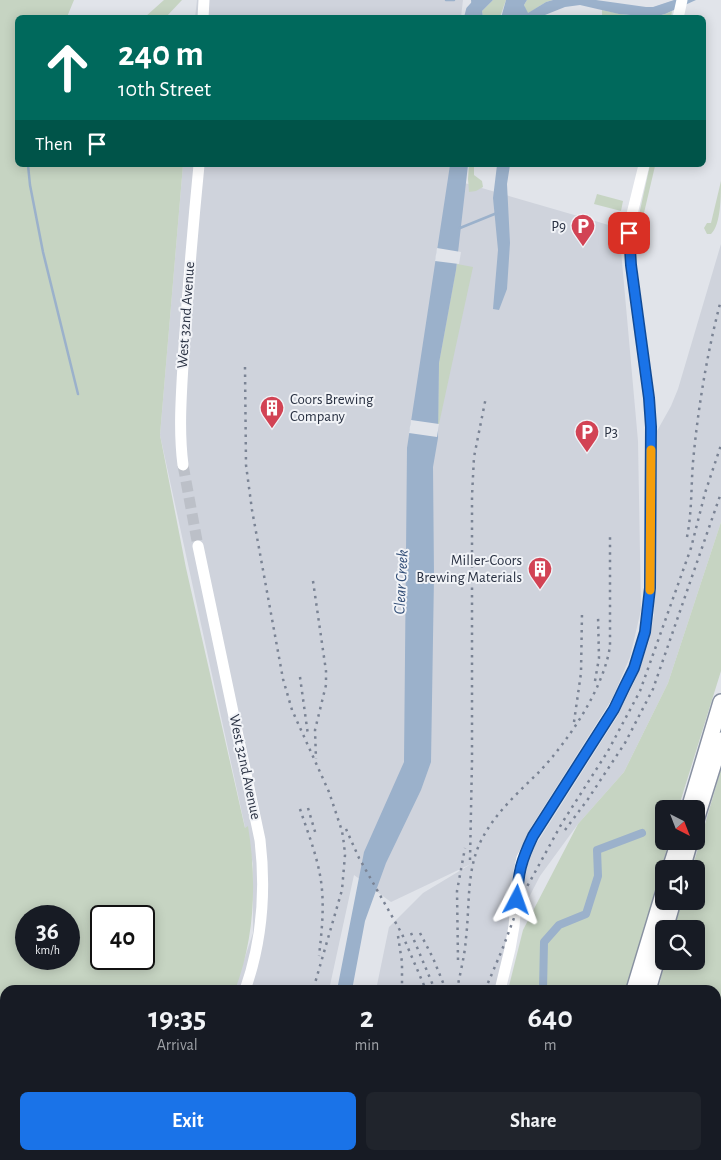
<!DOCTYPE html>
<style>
body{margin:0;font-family:"Alegreya Sans",sans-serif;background:#20242c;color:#f1f3f6;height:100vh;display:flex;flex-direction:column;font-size:19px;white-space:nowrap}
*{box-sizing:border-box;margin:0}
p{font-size:16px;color:#9ea1a6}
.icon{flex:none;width:28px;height:28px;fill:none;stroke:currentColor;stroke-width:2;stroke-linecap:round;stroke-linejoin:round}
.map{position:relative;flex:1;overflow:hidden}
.sheet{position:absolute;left:0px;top:985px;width:721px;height:175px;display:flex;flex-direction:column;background:#171b24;border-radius:15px 15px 0 0;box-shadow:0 2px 12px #0003}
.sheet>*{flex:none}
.guide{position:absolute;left:15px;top:15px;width:691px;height:152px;border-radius:8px;box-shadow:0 2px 12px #0003;background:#00695c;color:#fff;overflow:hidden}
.needle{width:32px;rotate:138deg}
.fabs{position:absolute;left:655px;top:800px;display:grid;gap:10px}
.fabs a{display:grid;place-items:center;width:50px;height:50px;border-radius:8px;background:#171b24;box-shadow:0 2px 12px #0003;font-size:25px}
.speed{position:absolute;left:15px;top:905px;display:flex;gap:10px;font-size:25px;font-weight:700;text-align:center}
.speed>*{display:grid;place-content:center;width:65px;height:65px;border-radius:50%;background:#171b24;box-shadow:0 2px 12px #0003;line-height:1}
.speed small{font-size:12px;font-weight:400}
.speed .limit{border:2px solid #111;border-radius:8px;background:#fff;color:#111}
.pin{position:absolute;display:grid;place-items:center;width:42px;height:42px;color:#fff;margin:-21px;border-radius:10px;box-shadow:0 2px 8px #0006}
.me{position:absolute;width:55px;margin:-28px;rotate:4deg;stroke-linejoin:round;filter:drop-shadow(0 0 4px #0008)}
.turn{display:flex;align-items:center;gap:18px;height:105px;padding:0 20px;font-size:22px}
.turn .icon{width:65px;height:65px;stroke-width:2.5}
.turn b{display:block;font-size:35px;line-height:42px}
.then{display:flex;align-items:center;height:48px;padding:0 20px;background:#0003;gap:10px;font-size:19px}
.eta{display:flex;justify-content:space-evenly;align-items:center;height:85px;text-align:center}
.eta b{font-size:30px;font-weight:700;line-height:35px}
.button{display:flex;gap:10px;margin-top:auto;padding:10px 20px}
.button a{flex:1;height:58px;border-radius:8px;background:#1a73e8;color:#fff;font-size:20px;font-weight:700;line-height:58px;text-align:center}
.button a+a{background:#20242c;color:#f1f3f6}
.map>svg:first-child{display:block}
</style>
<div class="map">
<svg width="721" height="1160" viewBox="0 0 721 1160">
<rect width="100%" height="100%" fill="#e1e4ea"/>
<!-- built -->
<g fill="#cfd3dc">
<polygon points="197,0 463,0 461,17 195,18"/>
<polygon points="183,165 451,165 451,179 619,228 638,441 641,610 630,657 612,699 531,827 513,905 523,888 528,864 535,846 617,717 636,678 649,641 654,615 657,431 671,406 678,389 721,244 721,522 668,683 624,772 578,824 540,876 511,932 498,990 376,990 389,927 423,893 471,864 391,902 354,875 329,990 234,990 253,933 253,864 160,435"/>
<polygon points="120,1155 287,1155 286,1160 116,1160"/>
<polygon points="342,1155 459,1155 458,1160 340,1160"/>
</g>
<!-- green -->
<g fill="#c6d4c2" fill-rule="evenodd">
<path d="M0,0h74l-7,17 -49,1v147h165l-23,270 26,133 59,260 3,-2c9,55 7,111 -13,164h-230v165h117l-5,5h-117zM26,916h43v43h-43zM101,916h43v43h-43z"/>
<polygon points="164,0 182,0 166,17 145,17"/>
<polygon points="493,0 506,0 500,17 483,17 482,11"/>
<polygon points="527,0 553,0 546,2 527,14 524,5"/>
<path d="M602,10c23,5 49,12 70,1l-1,6 -60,1 -9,-3z"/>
<polygon points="469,165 474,165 474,175 482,181 483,187 476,191 469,192 468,179"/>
<polygon points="650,165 655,166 644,213 639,215"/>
<path d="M721,181c0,14 0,44 -10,53h-4l-3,-6 3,-5h4z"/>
<polygon points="597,194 623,201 621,211 594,204"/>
<polygon points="457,264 473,267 439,424 438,424 439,363"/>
<polygon points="721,522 721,671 678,809 664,809 664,841 669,841 627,990 508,990 523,930 578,824 624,772 668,683"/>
<polygon points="721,769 721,1003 716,1008 716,990 658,990 665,961 696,961 696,929 674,929 682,901 696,901 696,869 692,869"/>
<polygon points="468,1155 586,1155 585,1160 467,1160"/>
</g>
<!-- water -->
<g fill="#9bb1cb">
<polygon points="471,0 493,0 482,11 483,17 473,18"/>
<polygon points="506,0 527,0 524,5 528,13 546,2 553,0 596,0 646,7 653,7 674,0 696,0 665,14 654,17 619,14 580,5 565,7 540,17 501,18"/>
<polygon points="450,165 468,165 456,270 439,363 438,438 433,467 434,576 431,762 421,790 386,863 365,921 352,990 337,990 364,852 404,762 407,448"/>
<polygon points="497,165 510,165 507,184 510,243 507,289 499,310 493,309 498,250 493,198"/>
</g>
<!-- pier -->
<g fill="#e1e4ea">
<polygon points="437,248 461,252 459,264 435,261"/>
<polygon points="411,420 439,424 437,437 409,433"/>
</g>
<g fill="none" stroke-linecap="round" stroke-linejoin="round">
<!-- stream -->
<g stroke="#9bb1cb" stroke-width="2.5">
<polyline points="446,0 454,0"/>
<polyline points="28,165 30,185 43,252 78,394"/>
<polyline points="460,228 497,213"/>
<polyline points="0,1159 5,1149"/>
</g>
<!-- canal -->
<g stroke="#9bb1cb" stroke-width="8">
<polyline points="468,18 470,10 479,0"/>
<polyline points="543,990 544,942 559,925 586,914 598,876 597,850 642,833"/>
<polyline points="509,1155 510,1160"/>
</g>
<!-- secondary-tunnel -->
<polyline stroke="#bcc0c8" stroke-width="11" stroke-dasharray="11 5.5" stroke-linecap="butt" points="183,465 198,546"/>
<defs>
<g id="highway">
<polyline points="689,809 721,702"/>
<polyline points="696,820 721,740"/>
<polyline points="670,869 679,841"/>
<polyline points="682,869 690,841"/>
<polyline points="665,929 673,901"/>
<polyline points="634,990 664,891"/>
<polyline points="648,990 664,935"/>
<polyline points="587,1160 588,1155"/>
<polyline points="602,1160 603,1155"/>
</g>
</defs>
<!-- highway casing -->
<use href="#highway" stroke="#8891a1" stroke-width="18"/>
<!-- secondary -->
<g stroke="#fff" stroke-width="11">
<polyline points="203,18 204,0"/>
<polyline points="678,18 682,0"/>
<path d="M183,465c-5,-39 -1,-78 1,-118 4,-61 9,-121 15,-182"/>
<path d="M198,546l62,294c6,51 2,102 -15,150"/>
<polyline points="500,990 510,949 514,926 519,872 522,858 533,837 613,709 625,686 634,668 645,632 650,588 651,427 649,398 629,247 630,222 644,165"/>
<polyline points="137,1160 141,1155"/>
<polyline points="460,1160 461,1155"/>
</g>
<!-- highway -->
<use href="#highway" stroke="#fff" stroke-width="15"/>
<!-- rail -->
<g stroke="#7a8394" stroke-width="2.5" stroke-dasharray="2.5 5" stroke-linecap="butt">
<polyline points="245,367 246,465 252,510 283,679 292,710 329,792 342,831 344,844 345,855 342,890 313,990"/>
<path d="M687,537c5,-25 4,-50 6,-75 5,-54 14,-109 28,-162"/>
<polyline points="313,581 326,671 326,685 315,730 316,759"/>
<polyline points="300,677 308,735"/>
<polyline points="595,681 599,658 598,615"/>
<polyline points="574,722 581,673 582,613"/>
<polyline points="308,808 316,835"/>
<path d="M300,809c7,21 16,44 20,66 5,27 2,54 -1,81"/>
<polyline points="346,829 359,858 402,934 426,990"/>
<polyline points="565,830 588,799 625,743 653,689 721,493"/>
<polyline points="470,860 472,761 472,496 474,457 486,397"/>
<polyline points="411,933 435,990"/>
<polyline points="420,933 433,958 446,990"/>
<polyline points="398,936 402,962 402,990"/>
<polyline points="458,960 457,891 465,848"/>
<path d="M457,990c3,-17 8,-35 9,-52 4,-34 0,-71 17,-101 14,-26 37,-46 57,-66 29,-31 64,-83 70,-125v-110"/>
<polyline points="485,990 502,950 523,894 562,823 608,751 640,691 691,548 705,493 721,445"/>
<polyline points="249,1160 252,1155"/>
<polyline points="358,1160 359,1155"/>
<polyline points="415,1160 416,1155"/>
<polyline points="440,1160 441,1155"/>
</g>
</g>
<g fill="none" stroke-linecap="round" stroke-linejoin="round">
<defs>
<path id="route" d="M517,900c1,-27 4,-39 16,-64l81,-127 11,-23 9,-18 11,-36 5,-44 1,-161 -2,-29 -18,-133 -2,-32"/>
</defs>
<!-- route casing -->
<use href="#route" stroke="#114b97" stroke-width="12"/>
<!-- route -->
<use href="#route" stroke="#1a73e8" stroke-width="9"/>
<!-- slow -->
<polyline stroke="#f59e0b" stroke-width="9" points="650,590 651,450"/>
</g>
<!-- icons -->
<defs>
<symbol id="parking-pin" viewBox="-11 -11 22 30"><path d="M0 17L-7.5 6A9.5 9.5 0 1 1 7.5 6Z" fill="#d24354" stroke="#f1f3f7"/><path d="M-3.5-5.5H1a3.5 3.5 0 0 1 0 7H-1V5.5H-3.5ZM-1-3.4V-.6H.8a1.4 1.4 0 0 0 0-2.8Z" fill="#fff"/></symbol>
<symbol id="building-pin" viewBox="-11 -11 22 30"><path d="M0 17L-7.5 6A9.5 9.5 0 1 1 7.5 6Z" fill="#d24354" stroke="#f1f3f7"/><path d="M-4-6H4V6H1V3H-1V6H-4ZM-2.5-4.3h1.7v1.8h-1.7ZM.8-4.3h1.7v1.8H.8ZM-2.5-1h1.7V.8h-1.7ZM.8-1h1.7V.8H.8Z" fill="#fff"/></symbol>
</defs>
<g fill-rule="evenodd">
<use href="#parking-pin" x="569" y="212" width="28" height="38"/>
<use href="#building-pin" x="258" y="394" width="28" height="38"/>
<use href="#parking-pin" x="573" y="418" width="28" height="38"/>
<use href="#building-pin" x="526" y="555" width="28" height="38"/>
</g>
<g text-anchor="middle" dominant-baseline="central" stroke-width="4" stroke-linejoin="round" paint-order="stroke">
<!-- poi labels -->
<g font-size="15" fill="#293142" stroke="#f1f3f7" text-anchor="end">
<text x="566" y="226">P9</text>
<text x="290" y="399" text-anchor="start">Coors Brewing<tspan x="290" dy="17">Company</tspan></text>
<text x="604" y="432" text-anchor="start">P3</text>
<text x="522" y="560">Miller-Coors<tspan x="522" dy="17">Brewing Materials</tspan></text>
</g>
<!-- street labels -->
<g font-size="15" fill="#293142" stroke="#f1f3f7">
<text transform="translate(186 315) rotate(-86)">West 32nd Avenue</text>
<text transform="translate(245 767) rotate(78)">West 32nd Avenue</text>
</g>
<!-- water labels -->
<g font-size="16" font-style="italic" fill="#324e77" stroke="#f1f3f7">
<text transform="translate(401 582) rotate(-87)">Clear Creek</text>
</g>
</g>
</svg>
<div class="fabs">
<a><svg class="needle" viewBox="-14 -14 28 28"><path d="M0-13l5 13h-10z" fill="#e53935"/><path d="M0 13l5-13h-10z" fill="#9ea1a6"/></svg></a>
<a><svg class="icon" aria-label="sound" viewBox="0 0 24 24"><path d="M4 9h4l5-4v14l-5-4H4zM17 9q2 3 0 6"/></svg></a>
<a><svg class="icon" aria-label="search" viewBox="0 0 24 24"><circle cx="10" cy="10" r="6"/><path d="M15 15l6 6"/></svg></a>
</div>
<div class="speed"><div>36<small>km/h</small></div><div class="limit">40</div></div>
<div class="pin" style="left:629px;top:233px;background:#d93025"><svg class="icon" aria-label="arrive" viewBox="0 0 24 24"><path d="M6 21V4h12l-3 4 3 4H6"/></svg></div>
<svg class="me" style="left:517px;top:900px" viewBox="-20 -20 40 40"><path d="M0-17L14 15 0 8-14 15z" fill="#1a73e8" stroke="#fff" stroke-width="4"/></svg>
<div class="guide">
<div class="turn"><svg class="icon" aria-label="ahead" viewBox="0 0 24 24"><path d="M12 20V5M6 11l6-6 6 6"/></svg><div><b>240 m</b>10th Street</div></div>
<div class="then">Then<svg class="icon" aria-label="arrive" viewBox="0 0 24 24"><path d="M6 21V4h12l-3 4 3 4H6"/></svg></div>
</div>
<section class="sheet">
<div class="eta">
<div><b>19:35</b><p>Arrival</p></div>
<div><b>2</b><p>min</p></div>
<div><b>640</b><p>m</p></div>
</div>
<div class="button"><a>Exit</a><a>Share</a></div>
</section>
</div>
